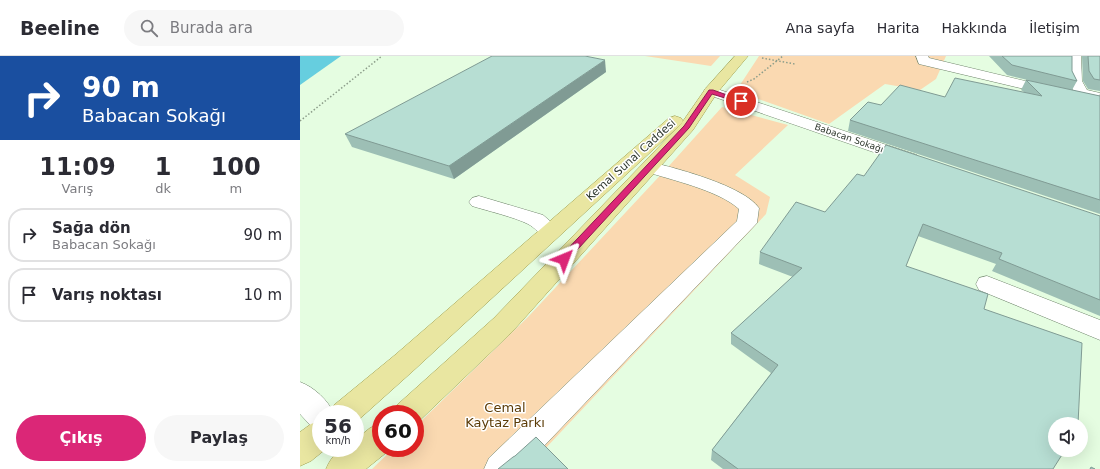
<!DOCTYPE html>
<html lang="tr">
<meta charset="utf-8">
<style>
body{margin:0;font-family:"DejaVu Sans",sans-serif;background:#f7f7f7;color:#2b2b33;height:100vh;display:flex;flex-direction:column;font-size:15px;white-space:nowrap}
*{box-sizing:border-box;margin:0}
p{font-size:13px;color:#7c7c81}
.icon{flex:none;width:22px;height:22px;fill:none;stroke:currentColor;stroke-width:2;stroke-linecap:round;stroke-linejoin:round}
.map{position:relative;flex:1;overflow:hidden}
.sheet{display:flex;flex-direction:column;background:#fff;width:300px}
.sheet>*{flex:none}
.guide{background:#1a4fa0;color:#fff;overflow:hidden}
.fabs{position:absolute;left:748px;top:361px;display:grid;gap:8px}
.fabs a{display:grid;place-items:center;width:40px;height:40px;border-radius:50%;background:#fff;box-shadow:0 4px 16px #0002;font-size:20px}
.speed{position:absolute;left:12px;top:349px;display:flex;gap:8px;font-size:20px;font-weight:700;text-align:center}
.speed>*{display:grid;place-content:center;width:52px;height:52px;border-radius:50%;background:#fff;box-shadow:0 4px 16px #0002;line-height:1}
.speed small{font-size:10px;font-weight:400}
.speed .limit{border:6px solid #d22;background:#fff;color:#111}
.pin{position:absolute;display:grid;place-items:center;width:34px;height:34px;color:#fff;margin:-17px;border:2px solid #fff;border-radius:50%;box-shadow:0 1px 4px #0007}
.me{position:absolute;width:44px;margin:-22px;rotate:44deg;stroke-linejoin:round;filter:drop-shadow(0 0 3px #0008)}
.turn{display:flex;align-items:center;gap:14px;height:84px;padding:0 16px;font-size:18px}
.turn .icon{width:52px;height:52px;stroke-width:2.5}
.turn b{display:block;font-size:28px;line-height:34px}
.eta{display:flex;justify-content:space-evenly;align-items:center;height:68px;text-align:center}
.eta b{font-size:24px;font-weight:700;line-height:28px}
.action{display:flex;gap:8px;margin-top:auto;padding:8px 16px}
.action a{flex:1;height:46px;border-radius:24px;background:#db2777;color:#fff;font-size:16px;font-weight:700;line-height:46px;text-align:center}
.action a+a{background:#f7f7f7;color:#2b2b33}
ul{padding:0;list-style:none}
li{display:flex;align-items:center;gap:12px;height:54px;margin:0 8px 6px;padding:0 8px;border:2px solid #e1e1e2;border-radius:16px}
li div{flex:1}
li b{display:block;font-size:15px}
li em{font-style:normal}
header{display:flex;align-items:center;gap:24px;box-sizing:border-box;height:56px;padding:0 20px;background:#fff;border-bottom:1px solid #e1e1e2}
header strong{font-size:19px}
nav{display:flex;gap:22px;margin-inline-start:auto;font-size:14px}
.search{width:280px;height:36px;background:#f7f7f7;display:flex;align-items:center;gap:10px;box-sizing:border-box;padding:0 14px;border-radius:22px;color:#7c7c81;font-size:15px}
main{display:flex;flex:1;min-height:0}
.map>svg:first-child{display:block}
</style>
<header>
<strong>Beeline</strong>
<div class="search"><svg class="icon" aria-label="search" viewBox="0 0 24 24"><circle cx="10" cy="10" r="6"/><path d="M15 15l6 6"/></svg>Burada ara</div>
<nav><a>Ana sayfa</a><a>Harita</a><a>Hakkında</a><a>İletişim</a></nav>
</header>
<main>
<section class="sheet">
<div class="guide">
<div class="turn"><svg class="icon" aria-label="right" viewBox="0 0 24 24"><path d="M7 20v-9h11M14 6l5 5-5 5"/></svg><div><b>90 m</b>Babacan Sokağı</div></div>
</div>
<div class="eta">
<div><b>11:09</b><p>Varış</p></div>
<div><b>1</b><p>dk</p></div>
<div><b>100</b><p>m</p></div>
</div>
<ul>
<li><svg class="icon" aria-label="right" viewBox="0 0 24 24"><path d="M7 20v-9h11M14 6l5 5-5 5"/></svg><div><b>Sağa dön</b><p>Babacan Sokağı</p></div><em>90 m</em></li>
<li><svg class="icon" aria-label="arrive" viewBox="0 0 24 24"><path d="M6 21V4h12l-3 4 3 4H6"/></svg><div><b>Varış noktası</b></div><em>10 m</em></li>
</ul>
<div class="action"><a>Çıkış</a><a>Paylaş</a></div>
</section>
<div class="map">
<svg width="800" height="413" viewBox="0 0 800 413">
<rect width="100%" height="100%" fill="#e5fde1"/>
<!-- green -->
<g fill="#fad9b1">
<polygon points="345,0 420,0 411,10"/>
<polygon points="459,0 646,0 636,23 620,34 585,28 529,68 436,35"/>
<polygon points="422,51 488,69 435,119 470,141 466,158 243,395 225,413 72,413 94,392 115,392 115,371 228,261 368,111"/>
</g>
<!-- water -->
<polygon fill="#66cedf" points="0,0 41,0 0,29"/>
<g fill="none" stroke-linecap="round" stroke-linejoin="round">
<defs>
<g id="minor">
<polygon points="616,0 628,0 629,2 775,37 768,25 769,0 781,0 782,25 787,34 800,37 799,42 800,43 800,51 619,8"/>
<polygon points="411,31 617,99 620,103 617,107 611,108 605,107 406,38 404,35 406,32"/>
<path d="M350,106c26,6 94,24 109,46l-2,15 -235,246h-38l5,-11 248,-237 2,-12c-21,-19 -68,-29 -95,-38l-3,-4 3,-4z"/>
<path d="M179,140l64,19 14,12 3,5 -3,5c-17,4 -16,-6 -29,-13 -14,-7 -40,-13 -56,-18l-3,-4 3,-4z"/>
<polygon points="687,220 800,264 800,284 679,234 676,228 679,222"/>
<path d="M0,326c14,5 28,18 34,32h-13v16l-10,-4 -11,-12z"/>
</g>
<g id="major">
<polygon points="435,0 448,0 417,37 393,74 212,276 117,367 115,368 115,358 93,358 97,349 194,262 381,68 406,32"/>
<polygon points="375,60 381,62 383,65 381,68 113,315 55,367 55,358 30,358 34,349 95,299 369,62"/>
<polygon points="21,364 21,392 27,392 11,405 0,410 0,376 11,368"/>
<path d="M81,368v24h11l-26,21h-40c6,-14 13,-21 29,-21v-8l15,-12z"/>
</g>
</defs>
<!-- minor casing -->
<use href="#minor" stroke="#6f846b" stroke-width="1"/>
<!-- major casing -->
<use href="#major" stroke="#9e9f50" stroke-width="1"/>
<!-- path -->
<g stroke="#8c9d8a" stroke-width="1.5" stroke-dasharray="1.5 2" stroke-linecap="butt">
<polyline points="462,2 495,8"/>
<polyline points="447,26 454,23 483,0"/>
<polyline points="0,65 82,0"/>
</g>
<!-- minor -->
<use href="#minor" fill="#fff" fill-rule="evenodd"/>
<!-- major -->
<use href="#major" fill="#e9e6a1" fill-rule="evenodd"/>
</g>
<!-- wall -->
<g fill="#9dbfb5">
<polygon points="689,0 772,0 772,15 777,25 772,34 800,40 800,158 548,75 550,64 581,49 645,41 724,36 721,34 726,24 732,25 707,19"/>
<polygon points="782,0 800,0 800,35 788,33 783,25"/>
<polygon points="306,16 154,123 52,91 45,78"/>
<polygon points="564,120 800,160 800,260 692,215 696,208 618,180 606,210 684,253 753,413 423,413 411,404 412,394 471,317 431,288 431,277 493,221 459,208 460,196 525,156"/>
</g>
<!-- shaded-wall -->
<polygon fill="#809b94" points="305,4 306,16 154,123 149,110"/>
<!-- building -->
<g fill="#b7ded3" stroke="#809b94">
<polygon points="192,0 285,0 305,4 149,110 45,78"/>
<polygon points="702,0 772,0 772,15 777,25 712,9"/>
<polygon points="788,0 800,0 800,24 794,23 789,15"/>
<polygon points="655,22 742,40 726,24 800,40 800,144 550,64 568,46 581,49 600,29 645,41"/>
<polygon points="586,89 800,160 800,244 699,203 702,197 623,168 606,210 688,238 684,253 782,287 778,368 755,368 755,394 765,394 753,413 438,413 412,394 478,309 431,277 502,212 460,196 496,146 525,156 557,118 564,120"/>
<polygon points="236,381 268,413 198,413 213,401 215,400"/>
<polygon points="791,411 795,413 790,413"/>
</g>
<!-- route -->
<polygon fill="#db2777" stroke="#8e194d" points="409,34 413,34 444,45 441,47 412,38 389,72 267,205 261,205 260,203 261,200 384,70"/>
<g text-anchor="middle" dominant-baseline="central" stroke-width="3" stroke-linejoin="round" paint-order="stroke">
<!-- far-street labels -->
<g font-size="9" fill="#2f382e" stroke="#fff">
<text transform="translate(549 82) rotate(19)">Babacan Sokağı</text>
</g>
<!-- street labels -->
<g font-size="11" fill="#2f382e" stroke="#fff">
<text transform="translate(331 104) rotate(-42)">Kemal Sunal Caddesi</text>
</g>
<!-- near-park labels -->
<g font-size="13" fill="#5b3b06" stroke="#fff">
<text x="205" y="351">Cemal<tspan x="205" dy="15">Kaytaz Parkı</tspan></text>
</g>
</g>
</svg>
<div class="fabs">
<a><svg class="icon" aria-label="sound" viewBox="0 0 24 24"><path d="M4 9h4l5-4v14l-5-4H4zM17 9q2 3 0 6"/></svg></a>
</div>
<div class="speed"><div>56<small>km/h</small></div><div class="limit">60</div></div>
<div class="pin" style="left:441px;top:45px;background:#d93025"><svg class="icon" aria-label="arrive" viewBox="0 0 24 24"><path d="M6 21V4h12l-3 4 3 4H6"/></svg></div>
<svg class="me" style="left:264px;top:203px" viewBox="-20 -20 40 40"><path d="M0-17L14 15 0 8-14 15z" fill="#db2777" stroke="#fff" stroke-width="4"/></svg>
</div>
</main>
